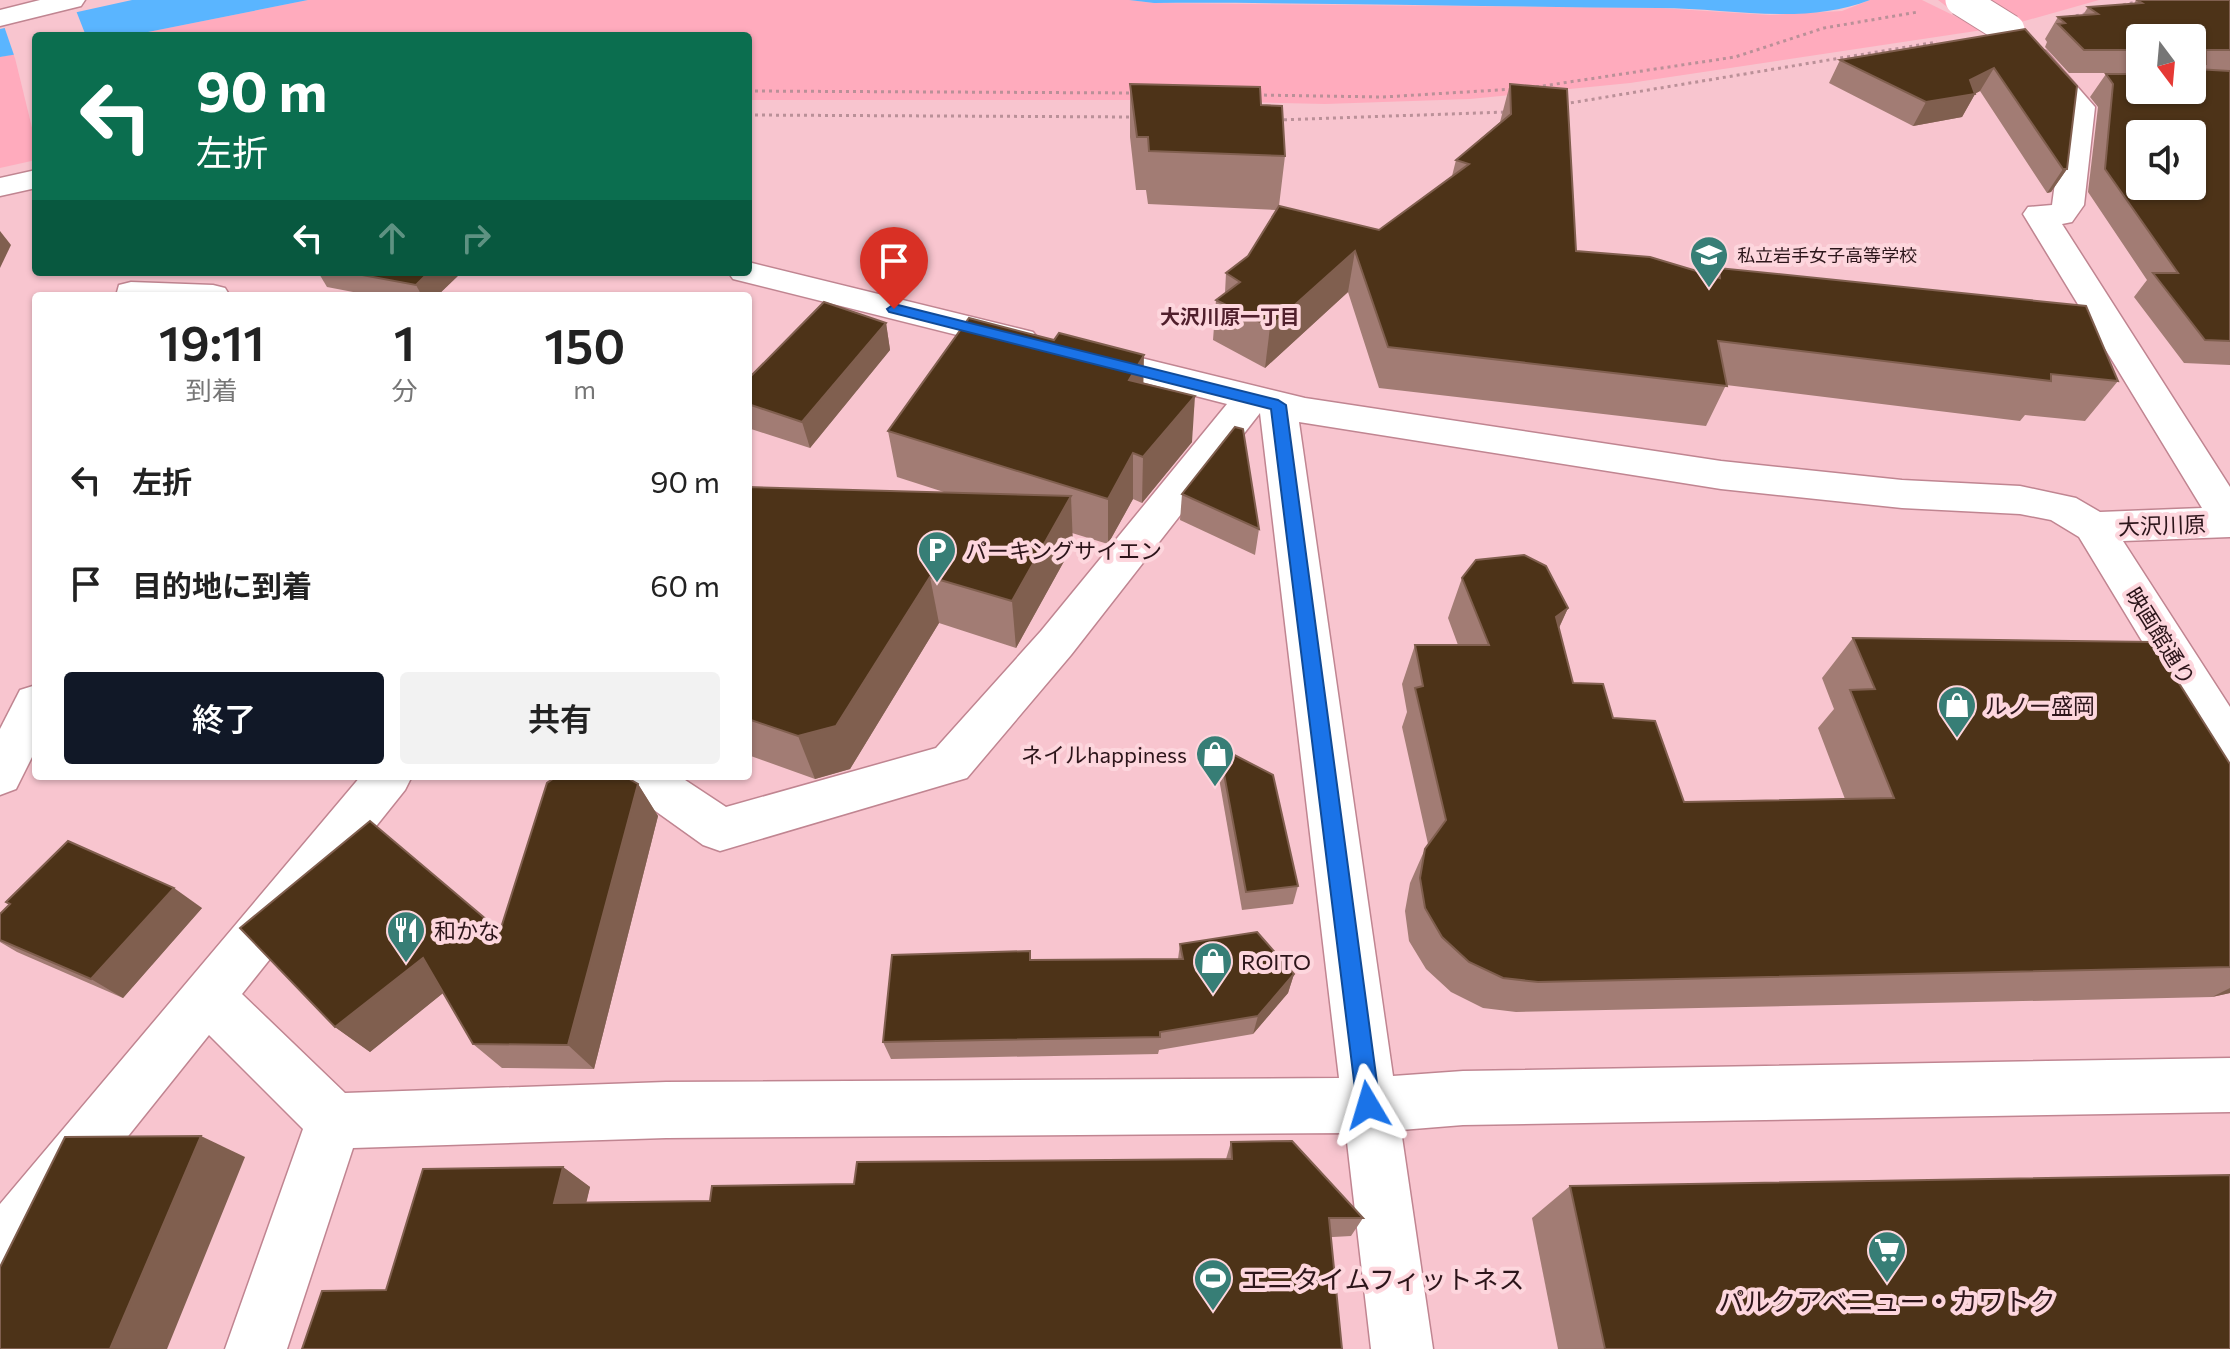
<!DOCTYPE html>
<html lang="ja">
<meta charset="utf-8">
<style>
body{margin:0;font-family:Commissioner,"Noto Sans JP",sans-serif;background:#f2f2f2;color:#222;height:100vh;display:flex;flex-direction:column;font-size:30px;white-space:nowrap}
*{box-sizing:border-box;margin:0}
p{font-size:26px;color:#767676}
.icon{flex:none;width:44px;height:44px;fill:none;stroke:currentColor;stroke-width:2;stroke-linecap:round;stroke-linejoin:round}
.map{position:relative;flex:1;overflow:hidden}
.drawer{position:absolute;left:32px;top:292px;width:720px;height:488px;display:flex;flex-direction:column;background:#fff;border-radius:8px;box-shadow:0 2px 6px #0004}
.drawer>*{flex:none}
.guide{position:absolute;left:32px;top:32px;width:720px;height:244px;border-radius:8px;box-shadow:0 2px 6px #0004;background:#0b6e4f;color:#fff;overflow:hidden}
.needle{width:52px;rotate:164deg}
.controls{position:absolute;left:2126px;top:24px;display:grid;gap:16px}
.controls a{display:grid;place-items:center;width:80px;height:80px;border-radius:8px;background:#fff;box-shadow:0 2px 6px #0004;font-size:40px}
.pin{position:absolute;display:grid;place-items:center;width:68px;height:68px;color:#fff;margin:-82px -34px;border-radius:50% 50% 50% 0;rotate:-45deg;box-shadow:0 0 8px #0007}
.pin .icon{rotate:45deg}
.me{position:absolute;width:88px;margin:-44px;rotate:353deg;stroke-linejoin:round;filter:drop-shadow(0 0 6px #0008)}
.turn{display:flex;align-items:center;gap:28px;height:168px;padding:0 32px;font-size:36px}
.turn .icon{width:104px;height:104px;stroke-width:2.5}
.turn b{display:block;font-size:56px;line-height:68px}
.lanes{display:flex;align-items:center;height:76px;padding:0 32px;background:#0003;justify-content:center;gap:40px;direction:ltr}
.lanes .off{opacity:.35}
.eta{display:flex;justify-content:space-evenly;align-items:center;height:136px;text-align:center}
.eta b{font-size:48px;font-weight:600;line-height:56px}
.cta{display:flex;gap:16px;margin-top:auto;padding:16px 32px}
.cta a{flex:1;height:92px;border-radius:8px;background:#111827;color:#fff;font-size:32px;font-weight:600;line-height:92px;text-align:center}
.cta a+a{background:#f2f2f2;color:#222}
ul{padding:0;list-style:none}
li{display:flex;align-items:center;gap:24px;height:104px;padding:0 32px}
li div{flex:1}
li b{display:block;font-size:30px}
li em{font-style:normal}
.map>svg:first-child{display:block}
</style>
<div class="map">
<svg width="2230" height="1349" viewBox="0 0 2230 1349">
<rect width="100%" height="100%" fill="#f8c5cf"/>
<!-- green -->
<g fill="#ffabbd">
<polygon points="308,0 1129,0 1154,3 1660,8 1770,15 1842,11 1870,0 1922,0 1967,22 1938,0 1951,0 1996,28 1630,83 1470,99 1325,104 1161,100 748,100 748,36 128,36"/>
<polygon points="1976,0 2099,0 2014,24"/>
<polygon points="14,54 36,144 36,160 0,168 0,57"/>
</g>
<!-- water -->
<g fill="#5ab5ff">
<polygon points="132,0 308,0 128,36 36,36 36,51 0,57 0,29"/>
<path d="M1129,0h741c-67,26 -140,8 -211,8 -168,-1 -337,-6 -505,-5z"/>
</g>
<!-- pier -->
<polygon fill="#f8c5cf" points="75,8 86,36 36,36 36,55 15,58 4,26"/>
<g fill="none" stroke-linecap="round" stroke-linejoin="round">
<defs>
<g id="minor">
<polygon points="40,0 85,0 81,6 0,26 0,10"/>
<polygon points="2036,49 2046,51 2095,107 2084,205 2072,222 2062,224 2230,487 2230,537 2123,541 2230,707 2230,765 2214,760 2079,537 2051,520 2020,514 1902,508 1721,489 1299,422 1393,1076 1463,1071 2230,1058 2230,1112 1463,1125 1401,1130 1433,1349 1371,1349 1346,1133 666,1138 353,1148 287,1349 225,1349 303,1129 209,1035 21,1270 0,1278 0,1204 361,776 412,776 405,790 242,994 345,1093 666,1082 1339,1078 1260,413 1071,655 967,778 720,851 703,845 626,790 619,776 679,776 726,807 936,748 1041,631 1227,404 1071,364 1066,356 1071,348 1084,344 1305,398 1721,461 1902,480 2020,486 2076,498 2100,512 2202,508 2023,214 2028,207 2052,205 2065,108 2022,57 2026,51"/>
<polygon points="36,170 36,188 0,196 0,178"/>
<polygon points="748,262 1021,329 1033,332 1039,340 1033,348 1021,351 733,279 728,272 748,272"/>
<polygon points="131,282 213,285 225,288 230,296 116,296 119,285"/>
<polygon points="36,685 36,749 16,789 0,795 0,729 20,690"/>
</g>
</defs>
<!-- minor casing -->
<use href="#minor" stroke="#c08591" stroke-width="3"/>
<!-- path -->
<g stroke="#ba9098" stroke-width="3" stroke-dasharray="3 4" stroke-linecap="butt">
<polyline points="2123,5 2145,0"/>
<polyline points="2069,17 2090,13"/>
<polyline points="1536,87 1735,57 1824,28 1918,12"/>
<polyline points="748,91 1135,93"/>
<polyline points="1257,95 1383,97 1515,89"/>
<polyline points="1564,104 1937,42"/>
<polyline points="748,115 1135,117"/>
<polyline points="1277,120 1507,112"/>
</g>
<!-- minor -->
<use href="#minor" fill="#fff" fill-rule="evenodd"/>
<defs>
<polyline id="minor-bridge" points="1961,0 2009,30"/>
</defs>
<!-- minor-bridge casing -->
<use href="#minor-bridge" stroke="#c08591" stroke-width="33" stroke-linecap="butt"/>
<!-- minor-bridge -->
<use href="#minor-bridge" stroke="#fff" stroke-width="31"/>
</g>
<!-- wall -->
<g fill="#a27c74">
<polygon points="2136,0 2230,0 2230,365 2184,363 2134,297 2147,280 2088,192 2098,107 2090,97 2106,74 2192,90 2192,38 2140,38 2140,73 2069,73 2045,47 2047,42 2045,39 2058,17 2083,15 2088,7 2134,4"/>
<polygon points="2025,29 2067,169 2051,192 2047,193 1980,91 1975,94 1962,117 1913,126 1829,83 1840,60"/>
<polygon points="1130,84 1261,105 1285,156 1279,206 1379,230 1452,176 1456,160 1500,122 1510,84 1576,251 1715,276 1719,268 2118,381 2085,421 2025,415 2020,421 1726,385 1706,426 1379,388 1348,292 1265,368 1213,340 1216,300 1225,293 1226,273 1248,256 1276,210 1148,204 1146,190 1136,190 1130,137"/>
<polygon points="318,272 462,272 437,296 374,296 327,287"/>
<polygon points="886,323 890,350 810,448 748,428 748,379"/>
<polygon points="1143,383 1192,442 1142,503 1133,499 1108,544 1072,533 1073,545 1016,648 939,623 850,769 815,779 748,755 748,487 947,493 897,477 888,431"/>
<polygon points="1182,494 1259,529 1255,555 1180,520"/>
<polygon points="1462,578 1568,608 1559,628 1573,683 1613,718 1684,802 1845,799 1818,728 1834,709 1822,678 1853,638 2230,764 2230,993 2212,997 1516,1012 1483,1008 1451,992 1426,969 1409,941 1405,911 1410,883 1425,849 1428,844 1402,727 1407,712 1402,684 1415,645 1458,645 1448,618"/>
<polygon points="1219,747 1298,886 1293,904 1242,910 1217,767"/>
<polygon points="638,784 658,816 594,1069 502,1068 473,1044 443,993 370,1052 335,1027 500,931"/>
<polygon points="202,908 123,998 17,952 0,942 0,914"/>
<polygon points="1180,944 1294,974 1288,993 1253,1034 1159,1050 1158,1054 891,1059 883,1042 1030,951 1031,960 1178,959"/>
<polygon points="1231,1142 1363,1218 1351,1236 386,1290 563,1167 590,1187 586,1202 710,1201 854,1184 1226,1159"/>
<polygon points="1570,1186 2230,1349 1558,1349 1532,1218"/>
</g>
<!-- shaded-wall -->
<g fill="#805f4f">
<polygon points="1994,68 1980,91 1974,94 1975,94 1962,117 1913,126 1926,102"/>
<polygon points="2063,169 2067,169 2051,192 2047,193"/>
<polygon points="0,231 11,245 0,268"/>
<polygon points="1355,251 1348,292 1265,368 1270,327"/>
<polygon points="429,272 462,272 437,296 422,296 416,285"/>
<polygon points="886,323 890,350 810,448 802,422"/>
<polygon points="1144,355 1143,401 1129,380"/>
<polygon points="1195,396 1192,442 1142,503 1143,457"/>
<polygon points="1133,453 1133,499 1108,544 1108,499"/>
<polygon points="1071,496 1073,545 1016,648 1012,601"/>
<polygon points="930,577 939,623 850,769 815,779 798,736"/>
<polygon points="1568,608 1549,649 1556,617"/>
<polygon points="638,784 658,816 594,1069 568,1045"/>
<polygon points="174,888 202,908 123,998 91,979"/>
<polygon points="423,958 453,985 370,1052 335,1027"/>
<polygon points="1294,974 1288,993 1253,1034 1258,1016"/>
<polygon points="2230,988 2230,993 2212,997"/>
<polygon points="201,1136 245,1157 167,1349 110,1349"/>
<polygon points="563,1167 590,1187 582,1221 554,1203"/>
</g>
<!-- building -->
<g fill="#4d3318" stroke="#805f4f" stroke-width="2" fill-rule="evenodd">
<path d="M2137,0h93v50h-24v14l-10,1v4l34,2v270l-25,-1 -52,-67h25l-73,-104 8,-85 -7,-10h34v16h52v-52h-52v12h-56l-26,-26 7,-1 -7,-6 40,-3 -10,-7 54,-4zM2140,134h52v52h-52z"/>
<polygon points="2025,29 2077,86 2067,169 2063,169 1994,68 1970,80 1975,94 1926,102 1840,60"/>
<polygon points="1130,84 1260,87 1261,105 1282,106 1285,156 1149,151 1148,137 1137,137"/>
<polygon points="1510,84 1567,89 1576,251 1650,257 1720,278 1719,268 2086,306 2118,381 2051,374 2051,381 1718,341 1727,386 1388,347 1355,251 1270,327 1216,300 1240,282 1226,273 1248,256 1279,206 1379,230 1469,164 1456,160 1511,114"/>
<polygon points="346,272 429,272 416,285"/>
<polygon points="824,302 886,323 802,422 748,404 748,379"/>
<polygon points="969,318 1054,340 1059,333 1144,355 1129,380 1195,396 1143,457 1133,453 1108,499 888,431"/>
<polygon points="1235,427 1243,429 1259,529 1182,494"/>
<polygon points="748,487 1071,496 1012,601 930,577 836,726 798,736 748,719"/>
<polygon points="1524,555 1546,566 1568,608 1556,617 1573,683 1603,684 1613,718 1655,721 1684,802 1894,798 1850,690 1875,689 1853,638 2153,642 2230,764 2230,967 1538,982 1503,978 1469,962 1442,937 1425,908 1420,878 1425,849 1446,820 1415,688 1423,686 1415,645 1489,645 1462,578 1476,560"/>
<polygon points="1219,747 1273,775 1298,886 1246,892"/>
<polygon points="557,776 624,776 638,784 568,1045 473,1044 423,958 335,1027 240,928 370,821 500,931 547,783"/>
<polygon points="68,841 174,888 91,979 0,940 0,914 10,904 6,902"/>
<polygon points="1257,932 1294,974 1258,1016 1160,1032 1160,1037 883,1042 892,955 1030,951 1030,960 1183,959 1180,944"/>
<polygon points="201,1136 110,1349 0,1349 0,1267 65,1137"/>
<polygon points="1292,1141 1363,1218 1329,1218 1342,1349 302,1349 322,1291 386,1290 423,1169 563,1167 554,1203 710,1201 712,1186 854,1184 857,1162 1232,1159 1231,1142"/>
<polygon points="2230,1175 2230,1349 1605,1349 1570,1186"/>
</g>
<!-- route -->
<polygon fill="#1a73e8" stroke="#114b97" stroke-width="2" points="894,304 1278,400 1286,405 1380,1105 1376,1113 1368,1116 1360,1113 1357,1105 1271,409 889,312 887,309"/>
<!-- icons -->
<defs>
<symbol id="school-pin" viewBox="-11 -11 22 30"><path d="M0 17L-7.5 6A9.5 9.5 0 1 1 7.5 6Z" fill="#377e76" stroke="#fdd6dd"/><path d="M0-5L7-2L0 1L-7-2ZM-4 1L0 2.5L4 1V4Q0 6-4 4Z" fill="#fff"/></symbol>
<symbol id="parking-pin" viewBox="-11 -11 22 30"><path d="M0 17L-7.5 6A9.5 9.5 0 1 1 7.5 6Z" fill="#377e76" stroke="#fdd6dd"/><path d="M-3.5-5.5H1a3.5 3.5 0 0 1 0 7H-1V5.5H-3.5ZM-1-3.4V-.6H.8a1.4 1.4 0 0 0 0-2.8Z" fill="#fff"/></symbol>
<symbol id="shop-pin" viewBox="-11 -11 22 30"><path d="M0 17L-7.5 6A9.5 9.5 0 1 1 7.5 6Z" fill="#377e76" stroke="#fdd6dd"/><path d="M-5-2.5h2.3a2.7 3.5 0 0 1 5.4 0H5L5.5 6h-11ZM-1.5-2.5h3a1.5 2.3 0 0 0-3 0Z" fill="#fff"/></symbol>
<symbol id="restaurant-pin" viewBox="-11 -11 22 30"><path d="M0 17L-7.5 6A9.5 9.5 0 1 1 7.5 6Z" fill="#377e76" stroke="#fdd6dd"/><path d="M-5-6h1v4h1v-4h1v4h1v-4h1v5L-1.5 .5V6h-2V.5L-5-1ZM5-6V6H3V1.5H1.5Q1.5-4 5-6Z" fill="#fff"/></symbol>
<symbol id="supermarket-pin" viewBox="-11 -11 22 30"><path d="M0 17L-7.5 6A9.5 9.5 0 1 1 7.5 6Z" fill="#377e76" stroke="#fdd6dd"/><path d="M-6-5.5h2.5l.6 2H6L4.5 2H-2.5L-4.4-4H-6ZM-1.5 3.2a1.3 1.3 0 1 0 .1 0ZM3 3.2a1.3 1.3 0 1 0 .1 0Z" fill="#fff"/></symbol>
<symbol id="stadium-pin" viewBox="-11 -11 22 30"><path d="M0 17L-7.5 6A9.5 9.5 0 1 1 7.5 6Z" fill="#377e76" stroke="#fdd6dd"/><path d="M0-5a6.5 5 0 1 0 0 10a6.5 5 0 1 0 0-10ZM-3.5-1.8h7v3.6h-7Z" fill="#fff"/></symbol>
</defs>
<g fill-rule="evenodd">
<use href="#school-pin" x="1687" y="233" width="44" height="60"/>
<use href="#parking-pin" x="915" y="528" width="44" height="60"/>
<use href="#shop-pin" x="1935" y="683" width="44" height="60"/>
<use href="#shop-pin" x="1193" y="732" width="44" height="60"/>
<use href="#restaurant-pin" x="384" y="908" width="44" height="60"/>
<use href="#shop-pin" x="1191" y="939" width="44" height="60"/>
<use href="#supermarket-pin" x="1865" y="1228" width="44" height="60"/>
<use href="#stadium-pin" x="1191" y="1256" width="44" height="60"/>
</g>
<g text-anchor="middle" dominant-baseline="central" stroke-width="8" stroke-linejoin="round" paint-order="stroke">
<!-- far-poi labels -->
<g font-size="18" fill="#2c151a" stroke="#fdd6dd" text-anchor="start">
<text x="1737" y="255">私立岩手女子高等学校</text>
</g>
<!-- far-neighbourhood labels -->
<g font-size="20" font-weight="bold" fill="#501f2c" stroke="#fdd6dd">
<text x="1230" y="316">大沢川原一丁目</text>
</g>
<!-- street labels -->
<g font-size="22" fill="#2c151a" stroke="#fdd6dd">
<text transform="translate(2162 525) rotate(-2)">大沢川原</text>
<text transform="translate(2161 636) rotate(58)">映画館通り</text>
</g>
<!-- poi labels -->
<g font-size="22" fill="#2c151a" stroke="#fdd6dd" text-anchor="start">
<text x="965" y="550">パーキングサイエン</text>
<text x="1985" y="705">ルノー盛岡</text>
<text x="1187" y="754" text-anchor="end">ネイルhappiness</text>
<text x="434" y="930">和かな</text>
<text x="1241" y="961">ROITO</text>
</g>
<!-- near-poi labels -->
<g font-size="26" fill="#2c151a" stroke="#fdd6dd" text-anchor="start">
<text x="1241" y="1278">エニタイムフィットネス</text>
<text x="1887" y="1300" text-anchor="middle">パルクアベニュー・カワトク</text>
</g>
</g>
</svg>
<div class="controls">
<a><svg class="needle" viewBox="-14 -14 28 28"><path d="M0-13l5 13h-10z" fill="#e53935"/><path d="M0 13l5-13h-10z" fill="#767676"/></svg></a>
<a><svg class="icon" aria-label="sound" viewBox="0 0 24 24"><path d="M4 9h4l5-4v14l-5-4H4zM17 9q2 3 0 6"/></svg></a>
</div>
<div class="pin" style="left:894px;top:309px;background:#d93025"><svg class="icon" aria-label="arrive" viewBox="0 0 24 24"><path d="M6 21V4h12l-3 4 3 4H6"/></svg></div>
<svg class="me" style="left:1368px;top:1105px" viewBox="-20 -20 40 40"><path d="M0-17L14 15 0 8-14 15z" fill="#1a73e8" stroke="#fff" stroke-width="4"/></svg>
<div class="guide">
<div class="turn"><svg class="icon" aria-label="left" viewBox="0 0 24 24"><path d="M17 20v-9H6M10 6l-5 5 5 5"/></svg><div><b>90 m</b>左折</div></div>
<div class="lanes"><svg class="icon" aria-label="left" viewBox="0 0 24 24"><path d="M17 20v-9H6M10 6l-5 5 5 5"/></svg><svg class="icon off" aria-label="ahead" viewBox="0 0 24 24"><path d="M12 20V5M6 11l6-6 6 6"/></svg><svg class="icon off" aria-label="right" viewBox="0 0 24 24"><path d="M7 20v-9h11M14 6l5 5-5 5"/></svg></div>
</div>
<section class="drawer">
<div class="eta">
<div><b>19:11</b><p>到着</p></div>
<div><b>1</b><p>分</p></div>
<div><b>150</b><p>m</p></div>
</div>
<ul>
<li><svg class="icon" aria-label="left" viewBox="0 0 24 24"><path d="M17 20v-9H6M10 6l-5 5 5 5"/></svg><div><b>左折</b></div><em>90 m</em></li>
<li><svg class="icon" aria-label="arrive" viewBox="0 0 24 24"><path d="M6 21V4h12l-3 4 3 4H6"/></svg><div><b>目的地に到着</b></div><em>60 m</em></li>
</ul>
<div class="cta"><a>終了</a><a>共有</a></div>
</section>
</div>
